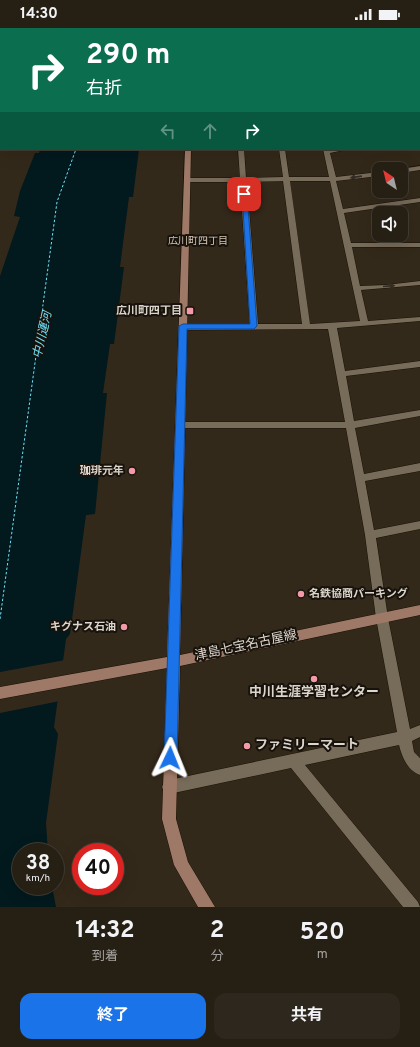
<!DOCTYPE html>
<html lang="ja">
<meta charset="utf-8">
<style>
body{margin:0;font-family:Overpass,"Noto Sans JP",sans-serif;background:#2e271d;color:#f1f3f6;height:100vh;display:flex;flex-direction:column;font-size:15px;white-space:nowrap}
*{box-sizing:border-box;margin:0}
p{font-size:13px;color:#a4a2a0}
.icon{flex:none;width:22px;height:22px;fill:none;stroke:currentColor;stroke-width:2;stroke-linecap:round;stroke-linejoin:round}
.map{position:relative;height:879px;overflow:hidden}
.details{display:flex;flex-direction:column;background:#261f14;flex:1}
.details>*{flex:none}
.hud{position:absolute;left:0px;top:0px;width:420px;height:122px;box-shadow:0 4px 16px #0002,0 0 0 1px #423d34;background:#0b6e4f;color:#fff;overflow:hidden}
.needle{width:26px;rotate:325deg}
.tools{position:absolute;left:372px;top:134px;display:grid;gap:8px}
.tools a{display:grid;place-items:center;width:36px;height:36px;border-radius:8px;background:#261f14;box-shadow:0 4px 16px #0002,0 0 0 1px #423d34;font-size:20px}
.speed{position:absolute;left:12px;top:815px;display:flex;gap:8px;font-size:20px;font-weight:700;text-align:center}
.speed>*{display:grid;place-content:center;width:52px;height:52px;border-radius:50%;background:#261f14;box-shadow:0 4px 16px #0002,0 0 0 1px #423d34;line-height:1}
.speed small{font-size:10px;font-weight:400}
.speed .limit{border:6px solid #d22;background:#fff;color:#111}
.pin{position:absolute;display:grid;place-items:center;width:34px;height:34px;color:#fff;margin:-17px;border-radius:8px;box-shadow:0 2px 6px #0006}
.me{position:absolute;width:44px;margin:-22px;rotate:2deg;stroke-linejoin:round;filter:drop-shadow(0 0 3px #0008)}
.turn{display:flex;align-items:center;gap:14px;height:84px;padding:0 20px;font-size:18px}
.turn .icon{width:52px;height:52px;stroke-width:2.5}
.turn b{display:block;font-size:28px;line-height:34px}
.lanes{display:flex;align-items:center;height:38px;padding:0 20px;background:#0003;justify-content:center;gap:20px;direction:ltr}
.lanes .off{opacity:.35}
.eta{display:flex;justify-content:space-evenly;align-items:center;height:68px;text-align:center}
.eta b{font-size:24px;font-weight:700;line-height:28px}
.cta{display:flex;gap:8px;margin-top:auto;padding:8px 20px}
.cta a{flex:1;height:46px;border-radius:12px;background:#1a73e8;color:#fff;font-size:16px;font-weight:700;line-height:46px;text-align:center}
.cta a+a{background:#2e271d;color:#f1f3f6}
.status{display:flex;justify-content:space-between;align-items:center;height:28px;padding:0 20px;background:#261f14;direction:ltr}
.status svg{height:11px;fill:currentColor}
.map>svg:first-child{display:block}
</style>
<div class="status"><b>14:30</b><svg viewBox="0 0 49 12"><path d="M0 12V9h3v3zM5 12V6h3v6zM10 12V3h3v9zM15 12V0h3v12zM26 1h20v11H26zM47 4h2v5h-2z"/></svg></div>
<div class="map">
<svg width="420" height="879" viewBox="0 0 420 879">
<rect width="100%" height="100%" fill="#33291a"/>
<!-- water -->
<polygon fill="#02191e" points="40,121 139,121 133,169 129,169 120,239 124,239 114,316 110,316 103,365 107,365 95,486 86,487 70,606 66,611 54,699 58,706 46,795 48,824 21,824 21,858 52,858 56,879 0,879 0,248 20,189 14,188 20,163 35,125 39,125"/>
<!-- pier -->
<polygon fill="#33291a" points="65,632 60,673 0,685 0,644"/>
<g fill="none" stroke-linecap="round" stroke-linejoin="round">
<!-- ferry -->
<polyline stroke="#71e4fc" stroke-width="1" stroke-dasharray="2.5 2" stroke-linecap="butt" points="0,591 57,174 76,121"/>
<defs>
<g id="street">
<rect x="296" y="0" width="4" height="1"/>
<rect x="323" y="0" width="5" height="1"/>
<rect x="358" y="0" width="5" height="1"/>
<rect x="0" y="10" width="1" height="2"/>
<rect x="419" y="11" width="1" height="3"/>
<rect x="419" y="23" width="1" height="4"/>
<rect x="0" y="25" width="1" height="4"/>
<rect x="419" y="53" width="1" height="4"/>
<rect x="0" y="59" width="1" height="4"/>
<polygon points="419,60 420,61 420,65 419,64"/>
<rect x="419" y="79" width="1" height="4"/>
<rect x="419" y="99" width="1" height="5"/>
<rect x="419" y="109" width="1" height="4"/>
<path d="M238,121h6l2,29 37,-1 -4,-28h6l4,28h40l-6,-28h26l-19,4 6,24 43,-5v4l-43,5 7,28 77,-11v4l-76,11 7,30h69v4h-68l8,39 26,-1 34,-4v4l-59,5 7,31 52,-4v4l-83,7 8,43 75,-10v6l-74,9 8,45 66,-11v6l-65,12 9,46 56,-11v8l-55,10 9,49 46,-9v8l-44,9 12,80 22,111 10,-4v12l-8,4 2,11 6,6v17c-13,-5 -18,-18 -21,-30l-94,20 113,137 2,5h-17l-112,-139 -122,26 -5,-2 -2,-5 2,-5 5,-2 228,-48 -21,-114 -11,-83 -19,-107h-166l-5,-3 5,-3h165l-17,-93 -145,1 -4,-3 4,-3h67l-10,-142h-53l-3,-2 3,-2h53zM283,153l19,143h-44l-11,-142zM290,153h40l30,140 -50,3z"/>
<polygon points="420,138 420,142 401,145 401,141"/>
</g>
<g id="secondary">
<rect x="83" y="0" width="4" height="1"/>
<polygon points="1,84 1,91 0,91 0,85"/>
<polygon points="185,121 191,121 180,627 420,577 420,587 180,638 176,791 188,834 215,879 198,879 174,837 162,791 167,640 0,671 0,659 167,629"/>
</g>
</defs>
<!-- street casing -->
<use href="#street" stroke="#1a1104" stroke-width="1"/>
<!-- secondary casing -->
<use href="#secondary" stroke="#1a1104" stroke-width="1"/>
<!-- street -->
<use href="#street" fill="#776b5a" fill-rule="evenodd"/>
<!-- secondary -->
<use href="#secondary" fill="#9e7967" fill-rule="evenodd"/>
</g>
<!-- one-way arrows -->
<defs><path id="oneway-solid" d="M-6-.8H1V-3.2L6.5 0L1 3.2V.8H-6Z"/></defs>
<g fill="#342d23">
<use href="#oneway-solid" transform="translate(356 149) rotate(172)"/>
<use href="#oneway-solid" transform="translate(389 258) rotate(-5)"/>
</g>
<!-- route -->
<polygon fill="#1a73e8" stroke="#114b97" points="242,165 247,166 257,298 254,301 187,301 177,730 175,734 170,736 166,734 164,730 179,298 183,296 250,296"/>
<!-- markers -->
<g fill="#f39aa8" stroke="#17120c" stroke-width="1.5">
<rect x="186" y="279" width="8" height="8" rx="2"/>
<circle cx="132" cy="443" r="4"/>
<circle cx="301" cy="566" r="4"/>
<circle cx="124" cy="599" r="4"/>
<circle cx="314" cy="651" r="4"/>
<circle cx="247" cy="718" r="4"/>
</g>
<g text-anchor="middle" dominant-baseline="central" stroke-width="4" stroke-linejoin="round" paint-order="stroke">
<!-- far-neighbourhood labels -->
<g font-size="10" fill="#d4c6b3" stroke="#17120c">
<text x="198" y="213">広川町四丁目</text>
</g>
<!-- poi labels -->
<g font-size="11" font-weight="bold" fill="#dcd5cb" stroke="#17120c" text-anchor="end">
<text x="182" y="283">広川町四丁目</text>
<text x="124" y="443">珈琲元年</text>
<text x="309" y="566" text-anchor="start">名鉄協商パーキング</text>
<text x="116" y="599">キグナス石油</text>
</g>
<!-- water labels -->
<g font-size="12" font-style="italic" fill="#71e4fc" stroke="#17120c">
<text transform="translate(43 307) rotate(-77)">中川運河</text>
</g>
<!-- near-street labels -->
<g font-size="13" fill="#dcd5cb" stroke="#17120c">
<text transform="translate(246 618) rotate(-12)">津島七宝名古屋線</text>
</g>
<!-- near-poi labels -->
<g font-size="13" font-weight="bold" fill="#dcd5cb" stroke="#17120c">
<text x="314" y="665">中川生涯学習センター</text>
<text x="255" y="718" text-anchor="start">ファミリーマート</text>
</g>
</g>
</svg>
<div class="tools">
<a><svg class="needle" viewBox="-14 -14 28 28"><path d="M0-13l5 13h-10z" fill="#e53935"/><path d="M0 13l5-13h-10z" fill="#a4a2a0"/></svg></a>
<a><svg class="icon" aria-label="sound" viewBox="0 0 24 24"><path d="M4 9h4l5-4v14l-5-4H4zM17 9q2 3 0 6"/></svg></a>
</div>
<div class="speed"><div>38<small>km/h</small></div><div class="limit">40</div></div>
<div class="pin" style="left:244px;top:166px;background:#d93025"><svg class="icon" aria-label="arrive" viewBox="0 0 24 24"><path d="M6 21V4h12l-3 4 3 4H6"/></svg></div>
<svg class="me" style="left:170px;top:730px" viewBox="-20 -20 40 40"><path d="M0-17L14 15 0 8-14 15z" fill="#1a73e8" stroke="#fff" stroke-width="4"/></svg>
<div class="hud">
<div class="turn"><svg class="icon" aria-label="right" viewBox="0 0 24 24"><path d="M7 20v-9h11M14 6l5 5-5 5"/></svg><div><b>290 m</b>右折</div></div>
<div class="lanes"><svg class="icon off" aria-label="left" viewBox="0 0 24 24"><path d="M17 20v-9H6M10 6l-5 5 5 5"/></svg><svg class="icon off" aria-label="ahead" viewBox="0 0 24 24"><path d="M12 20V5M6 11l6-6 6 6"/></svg><svg class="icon" aria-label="right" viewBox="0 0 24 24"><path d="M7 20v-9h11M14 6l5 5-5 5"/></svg></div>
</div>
</div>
<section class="details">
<div class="eta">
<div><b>14:32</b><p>到着</p></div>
<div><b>2</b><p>分</p></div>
<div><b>520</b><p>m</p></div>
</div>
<div class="cta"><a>終了</a><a>共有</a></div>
</section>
